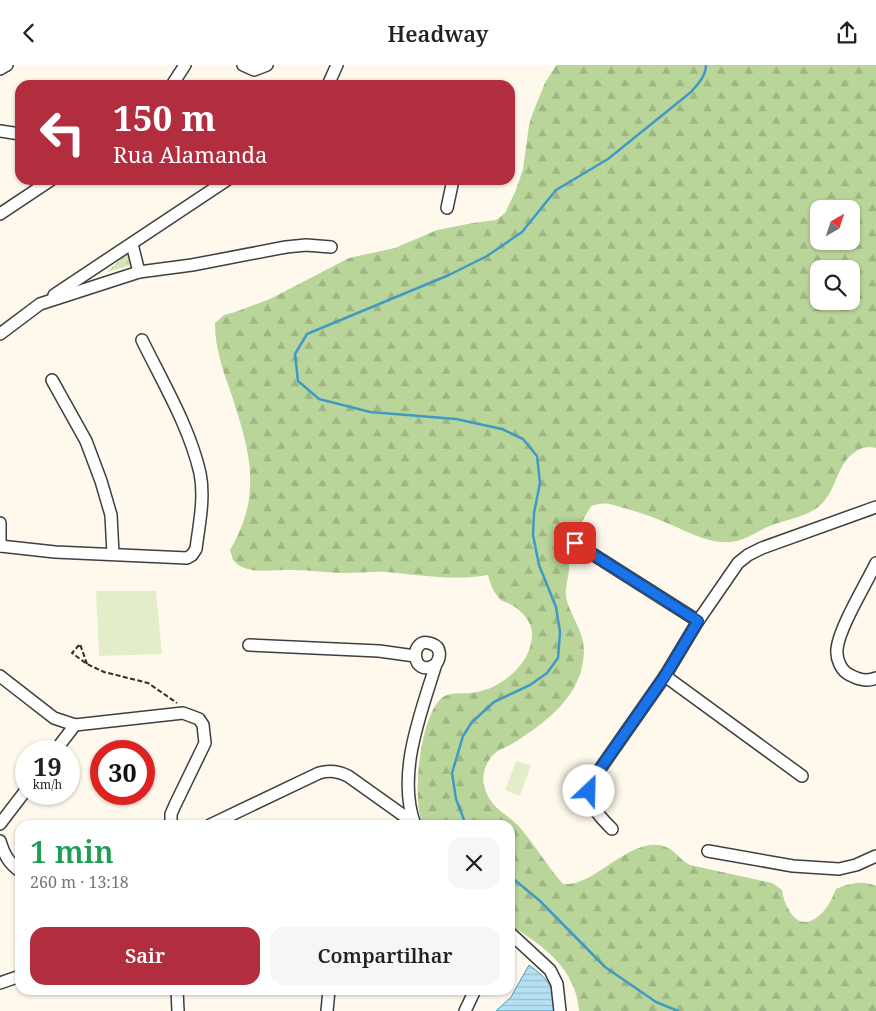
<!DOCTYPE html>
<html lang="pt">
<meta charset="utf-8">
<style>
body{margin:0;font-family:"Noto Serif",serif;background:#f6f6f6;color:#222;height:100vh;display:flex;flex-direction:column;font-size:19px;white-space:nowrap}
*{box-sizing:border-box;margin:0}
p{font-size:16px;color:#767676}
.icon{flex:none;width:28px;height:28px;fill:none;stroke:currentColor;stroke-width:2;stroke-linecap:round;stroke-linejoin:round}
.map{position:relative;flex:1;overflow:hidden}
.panel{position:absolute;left:15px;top:755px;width:500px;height:175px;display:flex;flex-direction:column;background:#fff;border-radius:15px;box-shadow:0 1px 4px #0004}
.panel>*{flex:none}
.top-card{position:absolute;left:15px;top:15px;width:500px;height:105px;border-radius:15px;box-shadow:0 1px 4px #0004;background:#b22e3f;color:#fff;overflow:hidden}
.needle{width:32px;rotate:39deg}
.fabs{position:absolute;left:810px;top:135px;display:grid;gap:10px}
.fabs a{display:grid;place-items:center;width:50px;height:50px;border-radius:10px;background:#fff;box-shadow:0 1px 4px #0004;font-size:25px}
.speed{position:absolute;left:15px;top:675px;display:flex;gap:10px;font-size:25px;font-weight:700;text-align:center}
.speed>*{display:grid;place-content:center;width:65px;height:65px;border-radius:50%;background:#fff;box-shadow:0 1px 4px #0004;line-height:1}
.speed small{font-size:12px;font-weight:400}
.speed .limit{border:8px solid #d22;background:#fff;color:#111}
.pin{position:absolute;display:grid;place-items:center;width:42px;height:42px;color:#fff;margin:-21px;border-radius:10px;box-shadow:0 2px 8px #0006}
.me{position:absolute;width:55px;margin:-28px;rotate:24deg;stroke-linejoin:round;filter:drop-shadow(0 0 4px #0008)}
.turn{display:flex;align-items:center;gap:18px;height:105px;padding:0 15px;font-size:22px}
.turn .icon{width:65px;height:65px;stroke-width:2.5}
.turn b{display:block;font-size:35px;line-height:42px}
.round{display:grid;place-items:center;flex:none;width:52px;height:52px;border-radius:15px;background:#f6f6f6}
.overview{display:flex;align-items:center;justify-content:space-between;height:85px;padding:0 15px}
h1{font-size:30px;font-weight:600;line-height:38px;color:#1e9e55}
.action{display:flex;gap:10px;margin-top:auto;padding:10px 15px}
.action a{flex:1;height:58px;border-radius:15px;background:#b22e3f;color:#fff;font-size:20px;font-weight:600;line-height:58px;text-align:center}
.action a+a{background:#f6f6f6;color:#222}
header{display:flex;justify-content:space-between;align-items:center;height:65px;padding:0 15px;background:#fff;font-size:22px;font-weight:600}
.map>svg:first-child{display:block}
</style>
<header><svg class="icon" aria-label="back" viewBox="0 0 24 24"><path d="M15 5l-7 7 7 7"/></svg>Headway<svg class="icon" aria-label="share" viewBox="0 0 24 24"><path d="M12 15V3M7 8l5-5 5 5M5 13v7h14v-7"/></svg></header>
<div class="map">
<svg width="876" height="946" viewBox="0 0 876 946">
<defs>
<pattern id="forest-firs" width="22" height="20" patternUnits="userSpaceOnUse" patternTransform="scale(1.25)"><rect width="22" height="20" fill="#b9d599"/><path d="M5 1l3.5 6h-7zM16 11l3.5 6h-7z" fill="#9eb683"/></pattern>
<pattern id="park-dots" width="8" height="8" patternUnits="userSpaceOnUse" patternTransform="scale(1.25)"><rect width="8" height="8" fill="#d3e6b8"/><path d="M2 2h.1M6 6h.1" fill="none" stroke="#b4c49d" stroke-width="1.8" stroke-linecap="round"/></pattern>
<pattern id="water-rules" width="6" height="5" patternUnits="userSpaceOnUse" patternTransform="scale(1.25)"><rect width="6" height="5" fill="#b4e0f2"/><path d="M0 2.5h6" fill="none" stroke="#9abfce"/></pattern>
</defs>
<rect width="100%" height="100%" fill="#fef9ec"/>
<!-- forest -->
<path fill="url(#forest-firs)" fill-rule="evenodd" d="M556,0h320v383c-7,-2 -12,-1 -18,2 -20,11 -20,34 -33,50 -13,17 -36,18 -55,26 -9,3 -17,10 -27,13 -26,10 -52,-6 -76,-16 -14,-6 -28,-11 -43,-15 -14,-4 -19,-7 -33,-2l-23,40 -5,5c2,3 6,9 6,13 1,13 -6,24 -2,37 5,17 17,31 17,50 -1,43 -34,68 -67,90 -7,5 -17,7 -23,13 -7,6 -13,21 -10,31 6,26 24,27 38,45 14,17 26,37 41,54 4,0 8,0 12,-1 28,-7 61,-48 91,-36 10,4 14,13 24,18l82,18 10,7c2,16 15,42 34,28 10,-6 16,-19 20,-29 13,-6 27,-9 40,-3v125h-297c-3,-43 -36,-65 -69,-86v-100h-87c-12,-24 -3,-112 20,-128 9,-6 23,-2 34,-5 26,-5 56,-30 55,-59 -1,-13 -11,-23 -22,-29 -4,-2 -7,-2 -10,-5 -6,-6 -10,-15 -12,-24 -35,6 -68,0 -102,-3 -14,-1 -28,1 -42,1 -16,0 -33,-3 -49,-3 -16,-1 -38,4 -53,-3 -3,-1 -7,-5 -9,-7l-3,-10c34,-57 19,-102 0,-160 -8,-22 -15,-43 -15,-67l9,-8 11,-3 35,-13 79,-41 46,-10 42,-18 36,-7 23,-3 9,-7 11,-23 7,-21 6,-44 3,-10 13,-32zM819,144h32v32h-32zM819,204h32v32h-32z"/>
<!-- park -->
<polygon fill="url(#park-dots)" points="128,187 130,187 134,199 107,207"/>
<!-- pitch -->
<g fill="#e4edca">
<polygon points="96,526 156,526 162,589 99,591"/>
<polygon points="516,696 531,700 520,731 505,725"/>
</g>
<!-- water -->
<path fill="url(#water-rules)" stroke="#409ac4" d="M529,900c20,15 25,20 25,46h-58l15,-14z"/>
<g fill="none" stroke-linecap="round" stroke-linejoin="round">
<!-- stream -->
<g stroke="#409ac4" stroke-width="2.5">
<path d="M466,760l-10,-26 -4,-26 11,-37 9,-14 22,-20 36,-17 17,-12 11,-15 2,-26 -4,-25 -17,-42 -6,-30 1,-22 6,-30 -3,-27 -14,-17 -21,-10 -46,-10 -86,-7 -51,-13 -21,-18 -3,-27 12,-20 142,-59 38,-19 35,-24 34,-42 52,-31 83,-67c7,-8 15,-16 15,-27"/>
<polyline points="510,811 540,836 605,902 656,937 678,946"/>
</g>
<defs>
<g id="street">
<polyline points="243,0 254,5 267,0"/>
<polyline points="0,4 7,0"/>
<polyline points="172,20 185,0"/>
<polyline points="328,20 337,0"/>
<polyline points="0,66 20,69"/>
<polyline points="447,143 453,115"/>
<polyline points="0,149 51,115"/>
<polyline points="132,179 139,207"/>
<polyline points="54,230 227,115"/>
<polyline points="0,269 40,239 139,207 192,200 286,182 306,180 331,182"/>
<polyline points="52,315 86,376 101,416 111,450 113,489"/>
<polyline points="0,458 0,481"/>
<polyline points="575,478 698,556"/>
<path d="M0,481l55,6 132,6 5,-3 4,-6c3,-24 9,-51 4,-76 -11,-47 -37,-90 -58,-133"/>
<path d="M876,498c-10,21 -37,65 -39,86 -1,10 4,22 13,26 9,5 17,7 26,3"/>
<polyline points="249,580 379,586 415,591"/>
<polyline points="0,611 54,653 75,660 183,648 199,654 203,660 205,678 175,740 171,749 171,760"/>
<polyline points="665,611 802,711"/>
<polyline points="55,686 75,660"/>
<polyline points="0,759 26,725"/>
<path d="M210,760l109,-52c11,-3 19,-2 29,3l66,47"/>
<path d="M415,760c-19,-51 6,-112 21,-161 5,-7 5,-17 -4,-20 -24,-10 -21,37 4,20"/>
<path d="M612,764c-10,-10 -23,-23 -23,-38 0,-4 3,-9 4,-12l72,-103 33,-55 40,-58 10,-8 14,-7 114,-41"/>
<path d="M0,776c4,13 9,23 20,30"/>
<polyline points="708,786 793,801 839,804 856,800 876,791"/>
<polyline points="510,868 550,905 557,919 560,946"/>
<polyline points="0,918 20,911"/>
<polyline points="177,925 178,946"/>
<polyline points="327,946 329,925"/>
<polyline points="465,946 475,925"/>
</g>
</defs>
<!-- street casing -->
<use href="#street" stroke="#3f3f3f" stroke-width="14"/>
<!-- path -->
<polyline stroke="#2e2e2e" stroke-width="2" stroke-dasharray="5 2.5" stroke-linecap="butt" points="87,599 80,579 72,588 87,599 104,607 148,618 177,638"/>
<!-- street -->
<use href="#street" stroke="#fff" stroke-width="11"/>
</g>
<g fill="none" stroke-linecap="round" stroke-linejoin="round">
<defs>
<polyline id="route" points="575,478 698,556 665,611 593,714 589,726"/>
</defs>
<!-- route casing -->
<use href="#route" stroke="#114b97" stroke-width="12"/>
<!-- route -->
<use href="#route" stroke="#1a73e8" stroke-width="9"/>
</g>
</svg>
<div class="fabs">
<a><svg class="needle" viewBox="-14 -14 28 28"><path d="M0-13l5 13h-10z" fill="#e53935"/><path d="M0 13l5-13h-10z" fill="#767676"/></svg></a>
<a><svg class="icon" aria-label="search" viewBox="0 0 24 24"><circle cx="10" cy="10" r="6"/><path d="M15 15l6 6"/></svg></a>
</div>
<div class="speed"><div>19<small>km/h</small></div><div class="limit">30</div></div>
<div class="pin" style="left:575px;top:478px;background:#d93025"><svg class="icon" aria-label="arrive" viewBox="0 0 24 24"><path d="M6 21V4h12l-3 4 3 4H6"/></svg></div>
<svg class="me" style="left:589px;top:726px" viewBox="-20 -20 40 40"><circle r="19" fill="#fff"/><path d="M0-13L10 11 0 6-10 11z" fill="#1a73e8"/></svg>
<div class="top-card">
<div class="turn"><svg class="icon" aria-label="left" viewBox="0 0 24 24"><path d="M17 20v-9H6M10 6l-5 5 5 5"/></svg><div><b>150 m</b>Rua Alamanda</div></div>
</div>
<section class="panel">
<div class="overview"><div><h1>1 min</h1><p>260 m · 13:18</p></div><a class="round"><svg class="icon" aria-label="close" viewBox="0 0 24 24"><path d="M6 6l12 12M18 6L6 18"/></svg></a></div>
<div class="action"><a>Sair</a><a>Compartilhar</a></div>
</section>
</div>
